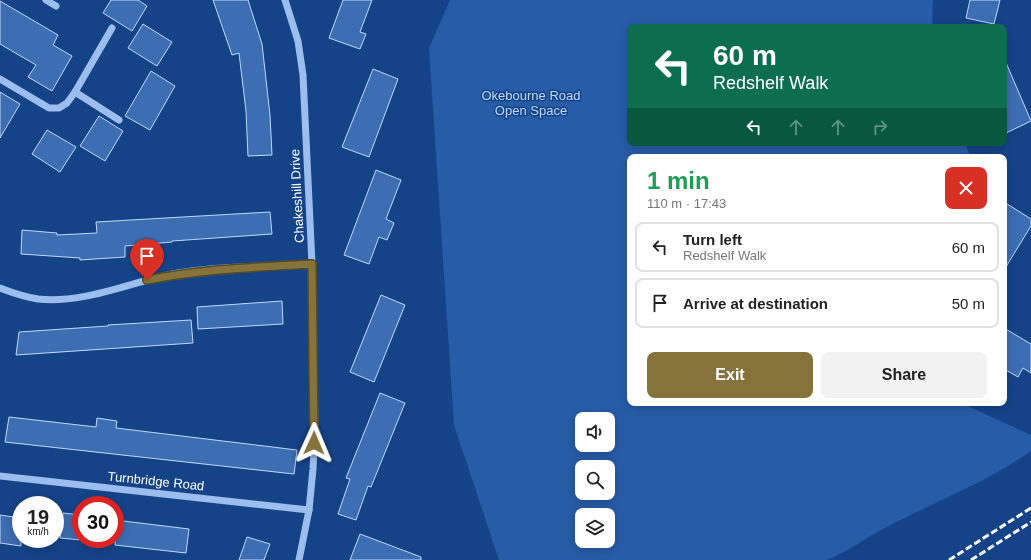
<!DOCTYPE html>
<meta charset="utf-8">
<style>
body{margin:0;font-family:Arial,sans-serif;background:#f2f2f2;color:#222;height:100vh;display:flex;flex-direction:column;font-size:15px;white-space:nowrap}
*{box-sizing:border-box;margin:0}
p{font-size:13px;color:#767676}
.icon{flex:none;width:22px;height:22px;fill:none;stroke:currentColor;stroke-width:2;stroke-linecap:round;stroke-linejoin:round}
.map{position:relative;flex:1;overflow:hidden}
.drawer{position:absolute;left:627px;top:154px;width:380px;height:252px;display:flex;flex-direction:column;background:#fff;border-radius:8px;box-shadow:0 2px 10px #0003}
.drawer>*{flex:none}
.hud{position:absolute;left:627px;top:24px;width:380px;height:122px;border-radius:8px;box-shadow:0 2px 10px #0003;background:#0b6e4f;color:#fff;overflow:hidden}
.controls{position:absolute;left:575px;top:412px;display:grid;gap:8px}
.controls a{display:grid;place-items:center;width:40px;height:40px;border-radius:8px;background:#fff;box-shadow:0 2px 10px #0003;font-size:20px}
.speed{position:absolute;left:12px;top:496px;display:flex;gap:8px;font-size:20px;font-weight:700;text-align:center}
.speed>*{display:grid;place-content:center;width:52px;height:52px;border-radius:50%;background:#fff;box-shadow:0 2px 10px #0003;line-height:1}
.speed small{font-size:10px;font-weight:400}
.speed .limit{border:6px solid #d22;background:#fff;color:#111}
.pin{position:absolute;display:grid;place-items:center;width:34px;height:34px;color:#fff;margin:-41px -17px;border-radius:50% 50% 50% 0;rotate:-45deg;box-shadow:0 0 4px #0007}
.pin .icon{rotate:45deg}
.me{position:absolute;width:44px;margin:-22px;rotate:1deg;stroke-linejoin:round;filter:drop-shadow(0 0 3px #0008)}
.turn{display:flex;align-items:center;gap:14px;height:84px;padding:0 20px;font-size:18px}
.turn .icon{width:52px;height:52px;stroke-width:2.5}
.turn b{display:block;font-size:28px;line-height:34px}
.lanes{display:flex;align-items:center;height:38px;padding:0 20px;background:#0003;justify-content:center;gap:20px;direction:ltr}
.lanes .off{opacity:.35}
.round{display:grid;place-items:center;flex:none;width:42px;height:42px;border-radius:8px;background:#f2f2f2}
.head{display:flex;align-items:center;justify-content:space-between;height:68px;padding:0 20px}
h1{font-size:24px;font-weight:600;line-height:30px;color:#1e9e55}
.cta{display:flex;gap:8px;margin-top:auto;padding:8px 20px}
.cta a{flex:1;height:46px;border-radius:8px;background:#85733b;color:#fff;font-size:16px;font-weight:600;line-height:46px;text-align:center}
.cta a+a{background:#f2f2f2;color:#222}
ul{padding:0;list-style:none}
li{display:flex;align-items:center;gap:12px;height:50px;margin:0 8px 6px;padding:0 12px;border:2px solid #e0e0e0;border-radius:8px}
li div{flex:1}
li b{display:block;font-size:15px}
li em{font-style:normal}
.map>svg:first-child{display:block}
</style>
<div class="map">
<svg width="1031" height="560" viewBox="0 0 1031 560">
<rect width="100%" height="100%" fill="#154388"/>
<!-- green -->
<path fill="#275ca7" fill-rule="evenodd" d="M450,0h483l-1,27h-302v116h334l7,14h-341v246h331l70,32v16c-45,32 -97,51 -146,77 -20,10 -37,24 -59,32h-327l-45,-135 -25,-377zM582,419h26v26h-26zM582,467h26v26h-26zM582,515h26v26h-26z"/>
<!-- building -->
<g fill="#3d6db2" stroke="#c1d9fb">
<polygon points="111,0 138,0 147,6 132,31 103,13"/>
<polygon points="213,0 248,0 262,44 270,115 272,155 248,156 246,111 239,53 232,55"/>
<polygon points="343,0 372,0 360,32 366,34 360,49 329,38"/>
<polygon points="970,0 1000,0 994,24 966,18"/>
<polygon points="0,1 58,35 53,45 72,56 52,91 28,77 36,65 0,44"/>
<polygon points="143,24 172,42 157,66 128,48"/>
<polygon points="1004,58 1031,121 1004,134"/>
<polygon points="373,69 398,79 369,157 342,147"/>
<polygon points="151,71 175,86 150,130 125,116"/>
<polygon points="0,92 20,104 0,138"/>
<polygon points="99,116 123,131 105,161 80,146"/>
<polygon points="47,130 76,147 60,172 32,154"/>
<polygon points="376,170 401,180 386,219 394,223 387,240 379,237 369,264 344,255"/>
<polygon points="1004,202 1031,219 1031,226 1004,270"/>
<polygon points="270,212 272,234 172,241 172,242 125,246 125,257 80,260 80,258 21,254 22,230 57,233 57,235 97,233 96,222"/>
<polygon points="381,295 405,305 374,382 350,372"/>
<polygon points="282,301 283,324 198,329 197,307"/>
<polygon points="191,320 193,343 16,355 19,332 108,326 108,325"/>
<polygon points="1004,328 1031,344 1031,373 1023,368 1018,377 1004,369"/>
<polygon points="380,393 405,403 371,487 368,486 356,520 338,514 350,479 346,478"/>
<polygon points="9,417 96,427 97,418 117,421 116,428 297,450 294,474 5,442"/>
<polygon points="63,513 81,515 81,540 60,538"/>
<polygon points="0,515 21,518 21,546 0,543"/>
<polygon points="115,520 189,529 186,553 115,545"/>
<polygon points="360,534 421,557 421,560 350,560"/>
<polygon points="247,537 270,544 264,560 239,560"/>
</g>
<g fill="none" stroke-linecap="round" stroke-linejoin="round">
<!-- minor -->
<g stroke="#9bbeef" stroke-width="7">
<polyline points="46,0 56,6"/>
<polyline points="285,0 298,41 303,75 312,264 315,430 313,469 309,510 299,560"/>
<polyline points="0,79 49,108 59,108 67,103 75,92 112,28"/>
<polyline points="75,92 119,120"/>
<path d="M0,288c13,5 25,9 38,11 48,5 94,-18 140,-26 45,-7 90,-7 134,-9"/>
<polyline points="0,476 309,510"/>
</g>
<!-- rail -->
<g stroke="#fff" stroke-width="3" stroke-dasharray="7 3" stroke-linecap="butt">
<polyline points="949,560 1031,508"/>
<polyline points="971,560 1031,522"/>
</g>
</g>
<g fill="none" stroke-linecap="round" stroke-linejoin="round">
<defs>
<path id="route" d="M147,280c55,-11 110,-13 165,-16l2,179"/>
</defs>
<!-- route casing -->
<use href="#route" stroke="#564b26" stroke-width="10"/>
<!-- route -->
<use href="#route" stroke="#85733b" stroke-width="7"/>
</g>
<g text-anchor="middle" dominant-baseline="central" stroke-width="3" stroke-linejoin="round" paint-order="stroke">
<!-- park labels -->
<g font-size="13" fill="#c1d9fb" stroke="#154388">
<text x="531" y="95">Okebourne Road<tspan x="531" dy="15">Open Space</tspan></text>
</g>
<!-- street labels -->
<g font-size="13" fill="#fff" stroke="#154388">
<text transform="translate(297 196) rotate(-93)">Chakeshill Drive</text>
<text transform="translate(156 481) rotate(6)">Turnbridge Road</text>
</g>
</g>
</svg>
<div class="controls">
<a><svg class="icon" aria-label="sound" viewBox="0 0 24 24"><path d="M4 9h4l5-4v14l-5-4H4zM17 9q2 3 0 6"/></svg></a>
<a><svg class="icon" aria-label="search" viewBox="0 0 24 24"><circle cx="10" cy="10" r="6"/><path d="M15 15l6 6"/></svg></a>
<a><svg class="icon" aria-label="layers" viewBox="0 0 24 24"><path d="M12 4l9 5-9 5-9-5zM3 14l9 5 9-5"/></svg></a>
</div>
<div class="speed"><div>19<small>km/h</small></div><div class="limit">30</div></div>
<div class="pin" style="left:147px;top:280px;background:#d93025"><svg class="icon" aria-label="arrive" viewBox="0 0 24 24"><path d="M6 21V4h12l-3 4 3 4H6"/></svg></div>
<svg class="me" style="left:314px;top:443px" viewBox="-20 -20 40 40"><path d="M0-17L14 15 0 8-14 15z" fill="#85733b" stroke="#fff" stroke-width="4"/></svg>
<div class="hud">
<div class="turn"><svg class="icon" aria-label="left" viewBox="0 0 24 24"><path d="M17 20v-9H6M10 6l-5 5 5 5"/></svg><div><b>60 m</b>Redshelf Walk</div></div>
<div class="lanes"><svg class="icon" aria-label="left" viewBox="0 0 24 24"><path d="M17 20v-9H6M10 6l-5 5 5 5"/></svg><svg class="icon off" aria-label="ahead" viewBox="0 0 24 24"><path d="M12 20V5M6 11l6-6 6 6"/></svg><svg class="icon off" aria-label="ahead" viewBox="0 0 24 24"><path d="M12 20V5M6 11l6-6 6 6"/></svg><svg class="icon off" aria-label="right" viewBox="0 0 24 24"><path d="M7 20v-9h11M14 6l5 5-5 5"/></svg></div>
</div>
<section class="drawer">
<div class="head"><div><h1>1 min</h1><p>110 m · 17:43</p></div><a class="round" style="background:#d93025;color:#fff"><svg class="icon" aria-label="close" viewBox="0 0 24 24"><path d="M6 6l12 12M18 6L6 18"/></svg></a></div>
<ul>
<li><svg class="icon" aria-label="left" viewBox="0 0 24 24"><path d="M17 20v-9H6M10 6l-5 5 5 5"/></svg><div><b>Turn left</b><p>Redshelf Walk</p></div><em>60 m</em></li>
<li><svg class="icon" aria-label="arrive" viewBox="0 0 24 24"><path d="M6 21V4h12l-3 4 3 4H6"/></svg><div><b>Arrive at destination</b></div><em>50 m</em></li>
</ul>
<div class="cta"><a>Exit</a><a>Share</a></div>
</section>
</div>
